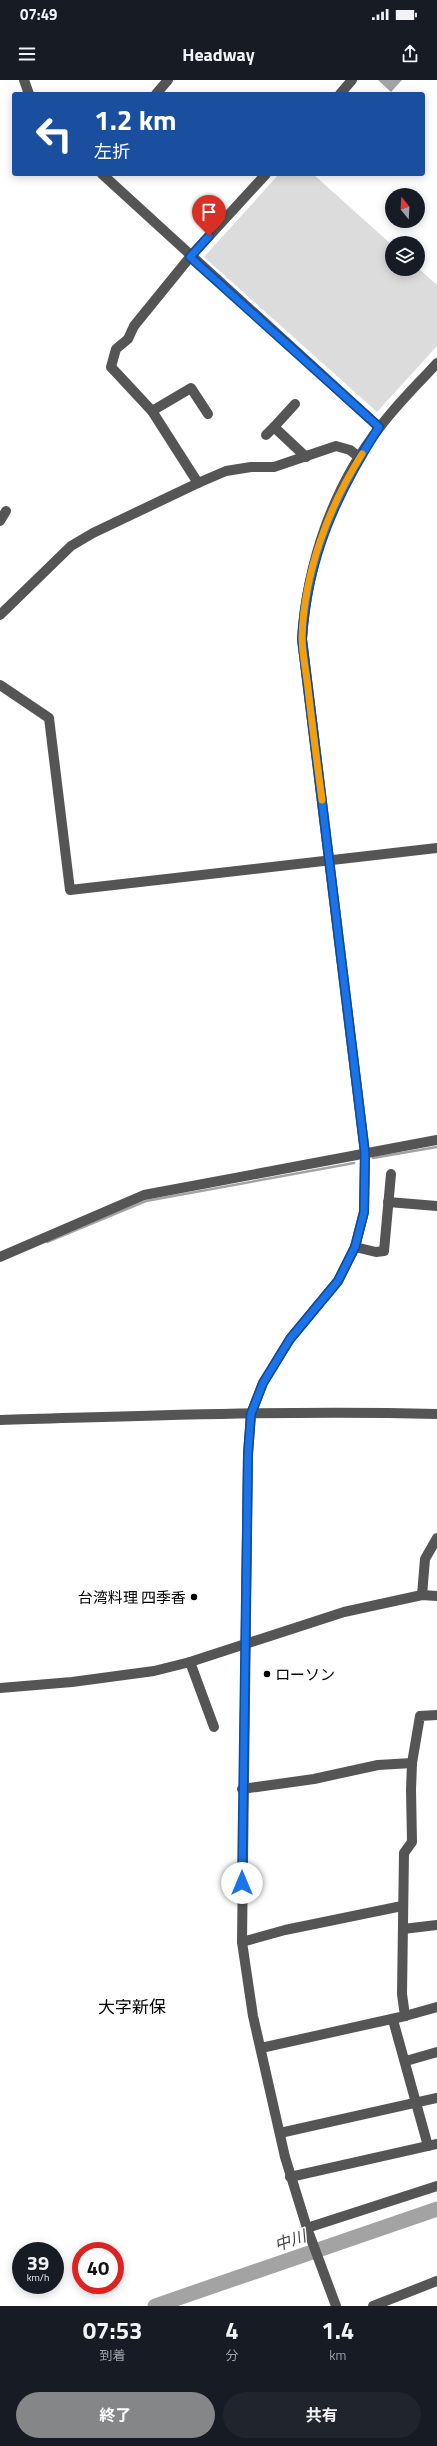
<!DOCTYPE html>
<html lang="ja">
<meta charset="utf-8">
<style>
body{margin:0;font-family:"Titillium Web","Noto Sans JP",sans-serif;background:#20242c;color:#f1f3f6;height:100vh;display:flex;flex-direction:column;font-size:15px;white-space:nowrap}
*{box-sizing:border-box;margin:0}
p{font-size:13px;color:#9ea1a6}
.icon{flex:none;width:22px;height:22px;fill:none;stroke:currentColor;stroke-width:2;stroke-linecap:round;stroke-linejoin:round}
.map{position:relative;height:2226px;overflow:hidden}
.details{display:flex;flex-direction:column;background:#171b24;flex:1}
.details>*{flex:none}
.guide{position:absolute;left:12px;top:12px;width:413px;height:84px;border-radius:4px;box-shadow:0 2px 10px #0003;background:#1a4fa0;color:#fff;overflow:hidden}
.needle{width:26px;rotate:342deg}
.controls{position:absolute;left:385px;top:108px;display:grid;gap:8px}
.controls a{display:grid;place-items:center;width:40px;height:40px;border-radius:50%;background:#171b24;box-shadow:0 2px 10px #0003;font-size:20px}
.speed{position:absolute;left:12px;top:2162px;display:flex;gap:8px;font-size:20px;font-weight:700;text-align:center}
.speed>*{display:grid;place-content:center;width:52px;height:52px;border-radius:50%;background:#171b24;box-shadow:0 2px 10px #0003;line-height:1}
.speed small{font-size:10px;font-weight:400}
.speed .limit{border:6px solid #d22;background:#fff;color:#111}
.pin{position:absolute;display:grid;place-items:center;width:34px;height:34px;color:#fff;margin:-41px -17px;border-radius:50% 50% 50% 0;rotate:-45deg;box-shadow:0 0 4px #0007}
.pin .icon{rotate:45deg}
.me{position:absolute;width:44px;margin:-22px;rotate:0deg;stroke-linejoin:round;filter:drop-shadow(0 0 3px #0008)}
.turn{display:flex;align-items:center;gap:14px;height:84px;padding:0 16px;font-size:18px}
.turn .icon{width:52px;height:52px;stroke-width:2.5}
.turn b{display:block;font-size:28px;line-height:34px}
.eta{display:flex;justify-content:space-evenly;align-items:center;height:68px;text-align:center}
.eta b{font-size:24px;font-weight:700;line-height:28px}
.button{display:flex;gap:8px;margin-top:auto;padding:8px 16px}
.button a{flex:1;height:46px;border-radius:24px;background:#858687;color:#fff;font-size:16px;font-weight:700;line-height:46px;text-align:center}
.button a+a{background:#20242c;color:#f1f3f6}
.status{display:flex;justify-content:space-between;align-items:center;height:28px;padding:0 20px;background:#171b24;direction:ltr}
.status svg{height:11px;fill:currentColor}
header{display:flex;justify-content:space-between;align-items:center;height:52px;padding:0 16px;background:#171b24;font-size:18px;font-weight:700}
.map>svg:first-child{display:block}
</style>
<div class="status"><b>07:49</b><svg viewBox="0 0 49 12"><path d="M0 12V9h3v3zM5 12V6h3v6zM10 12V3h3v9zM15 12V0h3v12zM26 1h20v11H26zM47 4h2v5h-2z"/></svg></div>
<header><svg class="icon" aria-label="menu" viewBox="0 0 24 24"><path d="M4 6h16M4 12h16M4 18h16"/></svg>Headway<svg class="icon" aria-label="share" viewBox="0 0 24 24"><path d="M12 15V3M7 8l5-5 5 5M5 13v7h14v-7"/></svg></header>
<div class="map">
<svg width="437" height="2226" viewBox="0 0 437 2226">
<rect width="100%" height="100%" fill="#fff"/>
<!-- green -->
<polygon fill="#dcdcdc" points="279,94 313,94 392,165 392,189 418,188 437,205 437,266 377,332 204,177"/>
<!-- water -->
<polygon fill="#a3a3a3" points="378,0 402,0 391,12"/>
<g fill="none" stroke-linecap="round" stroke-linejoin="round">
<!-- stream -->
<g stroke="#a3a3a3" stroke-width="2.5">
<polyline points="373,1078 437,1067"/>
<polyline points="47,1162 146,1121 354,1083"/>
</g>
<!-- river -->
<polyline stroke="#a3a3a3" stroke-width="15" points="155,2226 437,2129"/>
<!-- minor -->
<g stroke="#555" stroke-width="10">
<polyline points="24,0 29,14"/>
<polyline points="156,14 168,0"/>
<polyline points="340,14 352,0"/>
<polyline points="102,94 379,347"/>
<polyline points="295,324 274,347 306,377"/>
<polyline points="152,331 191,308 208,334"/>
<polyline points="266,355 274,347"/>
<polyline points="198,403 152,331 111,287 116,269 128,259 134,246 190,177 266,94"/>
<polyline points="0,441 6,431"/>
<polyline points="0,535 71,466 93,453 198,403 226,391 251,387 274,387 336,366 350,370 360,378"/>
<polyline points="0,605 49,638 70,810 437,768"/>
<polyline points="388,1122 437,1126"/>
<polyline points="355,1167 376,1172 384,1171 391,1094"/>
<polyline points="0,1177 144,1115 437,1060"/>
<path d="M0,1340c146,-4 291,-10 437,-6"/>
<polyline points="422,1515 425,1479 437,1458"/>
<polyline points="190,1582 214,1647"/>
<polyline points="0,1608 72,1602 154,1591 190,1582 344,1532 422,1515 437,1516"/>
<polyline points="242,1709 314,1699 378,1685 412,1683"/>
<polyline points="403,1849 437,1845"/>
<polyline points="242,1862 285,1850 402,1826"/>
<polyline points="405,1936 437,1927"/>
<polyline points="393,1940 428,2066"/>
<polyline points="261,1968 405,1936 402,1914 404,1773 412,1762 411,1710 412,1683 420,1636 437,1635"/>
<polyline points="406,1981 437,1972"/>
<polyline points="280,2053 437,2018"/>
<polyline points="290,2097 437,2064"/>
<polyline points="307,2148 437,2106"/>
<path d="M336,2226l-29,-78 -22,-71 -32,-141 -11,-74 6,-488 3,-40 12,-31 27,-44 48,-58 17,-34 9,-35 1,-59 -63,-514c5,-75 31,-153 78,-212 17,-23 38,-43 57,-64"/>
<polyline points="373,2226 437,2201"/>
</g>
</g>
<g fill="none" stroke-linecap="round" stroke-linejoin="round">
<defs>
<path id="route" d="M209,156l-19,21 189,170c-43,67 -72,131 -77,212l63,514 -1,59 -9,35 -17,34 -48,58 -27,44 -12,31 -3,40 -6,429"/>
</defs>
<!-- route casing -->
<use href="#route" stroke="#114b97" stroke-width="10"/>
<!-- route -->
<use href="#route" stroke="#1a73e8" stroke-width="7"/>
<!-- slow -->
<path stroke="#f59e0b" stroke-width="7" d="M322,720c-5,-38 -10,-75 -14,-112 -2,-17 -6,-35 -6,-51 2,-64 26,-129 60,-183"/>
</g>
<!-- markers -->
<g fill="#000" stroke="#fff" stroke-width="1.5">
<circle cx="194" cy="1517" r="4"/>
<circle cx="267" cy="1594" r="4"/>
</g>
<g text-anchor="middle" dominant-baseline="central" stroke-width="3" stroke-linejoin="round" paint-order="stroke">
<!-- poi labels -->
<g font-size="15" fill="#000" stroke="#fff" text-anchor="end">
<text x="186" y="1517">台湾料理 四季香</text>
<text x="275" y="1594" text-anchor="start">ローソン</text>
</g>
<!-- water labels -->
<g font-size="16" font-style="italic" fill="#444" stroke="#fff">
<text transform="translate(290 2160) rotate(-19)">中川</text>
</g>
<!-- quarter labels -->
<g font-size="17" fill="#000" stroke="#fff">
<text x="132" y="1927">大字新保</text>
</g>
</g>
</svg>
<div class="controls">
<a><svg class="needle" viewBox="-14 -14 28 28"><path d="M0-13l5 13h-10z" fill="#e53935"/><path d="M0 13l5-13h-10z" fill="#9ea1a6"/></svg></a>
<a><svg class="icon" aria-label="layers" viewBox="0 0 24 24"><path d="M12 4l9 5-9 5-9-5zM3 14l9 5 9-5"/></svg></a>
</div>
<div class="speed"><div>39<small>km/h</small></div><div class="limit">40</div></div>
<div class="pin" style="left:209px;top:156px;background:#d93025"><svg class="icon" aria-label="arrive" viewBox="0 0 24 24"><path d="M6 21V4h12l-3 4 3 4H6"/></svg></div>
<svg class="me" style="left:242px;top:1803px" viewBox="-20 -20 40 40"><circle r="19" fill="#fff"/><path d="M0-13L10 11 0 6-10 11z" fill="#1a73e8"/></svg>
<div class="guide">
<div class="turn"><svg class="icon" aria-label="left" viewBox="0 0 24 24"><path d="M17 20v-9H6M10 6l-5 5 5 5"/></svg><div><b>1.2 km</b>左折</div></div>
</div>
</div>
<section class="details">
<div class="eta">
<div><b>07:53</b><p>到着</p></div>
<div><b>4</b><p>分</p></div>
<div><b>1.4</b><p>km</p></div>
</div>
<div class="button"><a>終了</a><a>共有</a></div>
</section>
